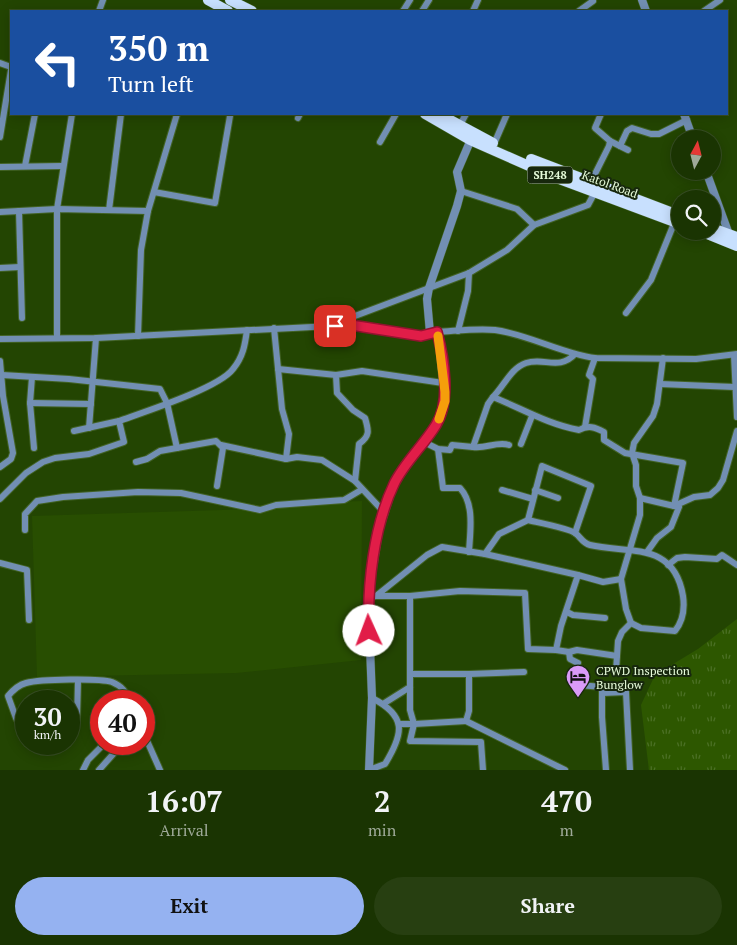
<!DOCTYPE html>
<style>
body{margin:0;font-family:"PT Serif",serif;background:#273f11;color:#f1f3f6;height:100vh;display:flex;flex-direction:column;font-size:19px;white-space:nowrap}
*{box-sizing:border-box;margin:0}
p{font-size:16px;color:#9faa99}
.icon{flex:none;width:28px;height:28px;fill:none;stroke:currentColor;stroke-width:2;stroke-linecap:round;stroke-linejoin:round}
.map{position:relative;height:770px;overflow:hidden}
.side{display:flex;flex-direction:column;background:#1a3402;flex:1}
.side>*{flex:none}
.hud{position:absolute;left:10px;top:10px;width:718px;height:105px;border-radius:0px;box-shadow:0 2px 12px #0003,0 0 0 1px #384f24;background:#1a4fa0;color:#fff;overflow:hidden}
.needle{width:32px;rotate:7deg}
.controls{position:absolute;left:671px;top:130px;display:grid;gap:10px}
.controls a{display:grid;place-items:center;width:50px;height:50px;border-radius:50%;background:#1a3402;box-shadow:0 2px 12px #0003,0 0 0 1px #384f24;font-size:25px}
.speed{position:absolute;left:15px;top:690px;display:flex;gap:10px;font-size:25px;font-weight:700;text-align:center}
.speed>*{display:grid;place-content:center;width:65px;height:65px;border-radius:50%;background:#1a3402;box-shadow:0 2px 12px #0003,0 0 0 1px #384f24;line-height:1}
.speed small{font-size:12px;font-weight:400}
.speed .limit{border:8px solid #d22;background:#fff;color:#111}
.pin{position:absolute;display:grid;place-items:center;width:42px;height:42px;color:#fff;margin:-21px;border-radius:10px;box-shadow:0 2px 8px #0006}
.me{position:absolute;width:55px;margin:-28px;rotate:358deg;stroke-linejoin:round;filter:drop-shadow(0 0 4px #0008)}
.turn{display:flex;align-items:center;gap:18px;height:105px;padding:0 15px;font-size:22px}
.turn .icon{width:65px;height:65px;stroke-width:2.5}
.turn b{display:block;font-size:35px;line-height:42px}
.eta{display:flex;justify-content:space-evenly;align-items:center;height:85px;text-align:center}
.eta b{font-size:30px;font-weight:600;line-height:35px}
.primary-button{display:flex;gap:10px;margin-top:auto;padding:10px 15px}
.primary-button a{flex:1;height:58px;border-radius:30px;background:#95b2f1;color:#111;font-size:20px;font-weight:600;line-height:58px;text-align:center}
.primary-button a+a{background:#273f11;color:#f1f3f6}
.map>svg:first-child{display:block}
</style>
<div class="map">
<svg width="737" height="770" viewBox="0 0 737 770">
<defs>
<pattern id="grass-tufts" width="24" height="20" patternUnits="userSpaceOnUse" patternTransform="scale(1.25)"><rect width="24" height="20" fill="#2d5700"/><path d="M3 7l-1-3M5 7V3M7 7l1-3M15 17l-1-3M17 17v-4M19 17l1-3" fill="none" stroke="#4b7025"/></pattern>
</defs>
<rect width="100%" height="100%" fill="#234502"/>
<!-- built -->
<polygon fill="#284e01" points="362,501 361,660 236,673 37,677 32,516 254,509 274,504"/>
<!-- grass -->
<polygon fill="url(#grass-tufts)" points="737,619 737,770 649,770 641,705 655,675 698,649"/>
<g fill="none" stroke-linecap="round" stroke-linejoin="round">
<defs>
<g id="minor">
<polyline points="99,11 103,0"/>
<polyline points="403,11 410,0"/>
<polyline points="422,11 429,0"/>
<polyline points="473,11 478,0"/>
<polyline points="579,11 593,1"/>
<polyline points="704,11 720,0"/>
<polyline points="0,63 11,67"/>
<polyline points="298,118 300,114"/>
<polyline points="460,125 466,114"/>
<polyline points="0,137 11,70"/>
<polyline points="610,141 628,150"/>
<polyline points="380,142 396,114"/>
<polyline points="494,144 507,114"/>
<polyline points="620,146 627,131 632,128 651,134 659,134 687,120"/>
<polyline points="25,166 35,114"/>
<polyline points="0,167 62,166"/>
<polyline points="591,182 609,146 610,141 595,128 601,114"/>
<polyline points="461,191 517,209 534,225"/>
<polyline points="154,192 215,203 230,116 229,114"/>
<polyline points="109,210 121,114"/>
<polyline points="19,211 22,318"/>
<polyline points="0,212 57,209 148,211 177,114"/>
<polyline points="0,268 20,267"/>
<polyline points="626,313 651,280 675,221"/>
<polyline points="335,326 339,322 469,273 507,250 534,225 588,205 595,192"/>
<polyline points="274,328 282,409 289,434 286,459"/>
<polyline points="458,331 468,291 469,273"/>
<path d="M437,332c19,-1 40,-4 58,-2 32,4 68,24 100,28l101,1 41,-5"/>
<polyline points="138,336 141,250 148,211"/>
<polyline points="57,338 57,209 72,114"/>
<polyline points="0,339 96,338 351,325 421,336 430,333"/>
<polyline points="734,355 737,417"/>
<polyline points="0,361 3,396 13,453 11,459 0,467"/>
<polyline points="278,369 336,375"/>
<polyline points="2,375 69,379 160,389 167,403 177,448"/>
<polyline points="32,377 30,403 34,448"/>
<polyline points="660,384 735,387"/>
<path d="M493,397c11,-11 18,-29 33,-34 18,-6 33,8 49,-9"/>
<polyline points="30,403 91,404"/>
<polyline points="585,427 593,379 589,375 595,358"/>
<polyline points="89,428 96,338"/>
<polyline points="74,431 119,421"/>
<path d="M424,442l14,7 12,1 2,-5 21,2 15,-43 5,-7c30,12 54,27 86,33 9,-5 16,-3 25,2v8l21,13 58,10 -9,43 -34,-8"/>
<polyline points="521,444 532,416"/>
<polyline points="221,445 286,459 297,457 322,460 355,481"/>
<path d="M473,447c13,2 24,-6 36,-2"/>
<path d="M438,449l5,39h17c15,16 10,44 9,64"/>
<polyline points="136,462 147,459 160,451 216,441 223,448 217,486"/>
<polyline points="502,490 533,499"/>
<polyline points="535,490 558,498"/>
<path d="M0,499l26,-26 17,-11 12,-4 34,-4 35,-12 -5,-21c25,-9 100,-33 114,-52 10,-12 12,-24 14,-39"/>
<path d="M383,511l-28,-30 4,-37c11,-8 10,-13 6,-26l-12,-8 -16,-17 -1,-18 26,-4 81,12"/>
<polyline points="528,520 542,466 591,486 575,533"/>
<polyline points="25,530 25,514 37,501 63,497 138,492 181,493 260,510 276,505 344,500 361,490"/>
<polyline points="647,552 657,538 671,527 679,507 674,506 694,497 710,495 718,488 723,480 737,431"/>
<polyline points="0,563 27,570 29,620"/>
<polyline points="668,565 677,558 685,557 717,559 722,555 737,565"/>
<polyline points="578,575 603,582 621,579"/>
<polyline points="376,596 410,596 460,591 525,593 528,649 556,650 561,626 578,575 485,554"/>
<path d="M368,597l8,-1 51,-41 15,-8 43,7 14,-20 29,-14c8,2 43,9 47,13 6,4 7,10 15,12 39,9 84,-4 93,51 2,14 0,25 -8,35l-34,-3 -10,-5 -9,9 -4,9 -2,30"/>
<polyline points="567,612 573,615 605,618"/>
<polyline points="631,623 626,609 621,579 640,515 640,498 636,486 636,465 632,453 634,443 653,416 657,404 663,358"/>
<polyline points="556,650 569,652 577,650 617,656"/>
<polyline points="569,652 570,659 578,663"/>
<polyline points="410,674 410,710 414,724 466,721 469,711 469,674 410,674 410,596"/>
<polyline points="469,674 524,672"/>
<polyline points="579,685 602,687 602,717 606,770"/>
<polyline points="602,693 626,692 630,770"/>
<polyline points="383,704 410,687"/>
<polyline points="466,721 565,770"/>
<polyline points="399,724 414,724 410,741 481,742 483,770"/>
<polyline points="69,734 77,720 78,680"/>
<polyline points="144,734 160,770"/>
<path d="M26,736l-10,-18 -8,-22c5,-6 10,-11 18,-13 15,-4 73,-5 86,-1 10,4 14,10 18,19"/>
<polyline points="34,744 43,748 56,744"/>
<polyline points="83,770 88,760 104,744"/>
<polyline points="99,770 115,752 116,749 110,744"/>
<path d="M369,770l16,-6c19,-31 22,-48 -13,-66"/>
</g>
<g id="tertiary">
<polyline points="642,0 646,11"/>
<polyline points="684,114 693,139"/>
<polyline points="706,171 730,237"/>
<polyline points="369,770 372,698 368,597 379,530 394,483 437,424 445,401 439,340 437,332 430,333 427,299 429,288 457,206 461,191 457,172 472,137"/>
</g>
<g id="primary">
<polyline points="208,0 228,11"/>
<polyline points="230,0 252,11"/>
<polyline points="425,114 470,140 554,177 680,224"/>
<polyline points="439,114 493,143"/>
<polyline points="531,159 670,212"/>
<polyline points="712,228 737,237"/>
<polyline points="700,231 737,246"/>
</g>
</defs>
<!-- minor casing -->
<use href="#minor" stroke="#426225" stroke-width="8"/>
<!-- tertiary casing -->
<use href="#tertiary" stroke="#426225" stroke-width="9"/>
<!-- primary casing -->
<use href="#primary" stroke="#426225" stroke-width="11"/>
<!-- minor -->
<use href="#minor" stroke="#728fb3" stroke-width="6"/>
<!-- tertiary -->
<use href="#tertiary" stroke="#728fb3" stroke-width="8"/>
<!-- primary -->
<use href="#primary" stroke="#c8e0fe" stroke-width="10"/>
</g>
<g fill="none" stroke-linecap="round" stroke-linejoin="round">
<defs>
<path id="route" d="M335,326l16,-1 70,11 16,-4c7,26 14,69 -1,93 -13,21 -32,38 -42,59 -20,42 -27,101 -25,147"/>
</defs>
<!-- route casing -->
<use href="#route" stroke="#92132f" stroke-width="12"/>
<!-- route -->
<use href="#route" stroke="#e11d48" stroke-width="9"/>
<!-- slow -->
<polyline stroke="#f59e0b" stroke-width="9" points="438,336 445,392 445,401 439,419"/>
</g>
<!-- icons -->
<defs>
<symbol id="hotel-pin" viewBox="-11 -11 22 30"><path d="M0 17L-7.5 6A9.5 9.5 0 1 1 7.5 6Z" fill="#d99af7" stroke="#17270d"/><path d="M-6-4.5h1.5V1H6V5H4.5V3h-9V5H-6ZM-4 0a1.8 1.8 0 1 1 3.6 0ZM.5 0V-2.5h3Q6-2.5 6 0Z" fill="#111"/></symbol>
</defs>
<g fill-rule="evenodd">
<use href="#hotel-pin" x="564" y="663" width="28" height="38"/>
</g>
<g text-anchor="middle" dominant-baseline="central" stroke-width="4" stroke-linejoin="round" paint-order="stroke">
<!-- shield labels -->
<rect fill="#17270d" stroke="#a9bc9c" stroke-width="1" x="527.5" y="166.5" width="45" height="17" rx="4"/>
<g font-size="11" font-weight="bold" fill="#e7fcda">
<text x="550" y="175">SH248</text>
</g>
<!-- street labels -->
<g font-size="12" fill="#e7fcda" stroke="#17270d">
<text transform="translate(610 184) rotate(20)">Katol Road</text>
</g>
<!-- poi labels -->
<g font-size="12" fill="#e7fcda" stroke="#17270d" text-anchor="start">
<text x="596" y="670">CPWD Inspection<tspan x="596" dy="14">Bunglow</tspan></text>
</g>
</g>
</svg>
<div class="controls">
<a><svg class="needle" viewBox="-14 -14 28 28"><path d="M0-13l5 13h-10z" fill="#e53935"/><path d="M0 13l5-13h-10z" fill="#9faa99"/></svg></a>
<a><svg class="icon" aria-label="search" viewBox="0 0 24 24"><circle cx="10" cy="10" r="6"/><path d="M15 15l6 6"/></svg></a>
</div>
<div class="speed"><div>30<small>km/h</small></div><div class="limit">40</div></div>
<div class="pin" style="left:335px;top:326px;background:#d93025"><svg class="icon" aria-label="arrive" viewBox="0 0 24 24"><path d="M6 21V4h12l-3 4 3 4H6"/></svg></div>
<svg class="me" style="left:369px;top:631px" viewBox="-20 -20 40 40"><circle r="19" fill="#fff"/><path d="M0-13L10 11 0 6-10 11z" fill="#e11d48"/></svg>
<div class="hud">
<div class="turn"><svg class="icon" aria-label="left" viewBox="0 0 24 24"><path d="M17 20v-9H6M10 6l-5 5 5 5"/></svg><div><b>350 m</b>Turn left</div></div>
</div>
</div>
<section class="side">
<div class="eta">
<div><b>16:07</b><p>Arrival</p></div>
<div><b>2</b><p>min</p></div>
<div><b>470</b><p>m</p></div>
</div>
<div class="primary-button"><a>Exit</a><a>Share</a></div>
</section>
